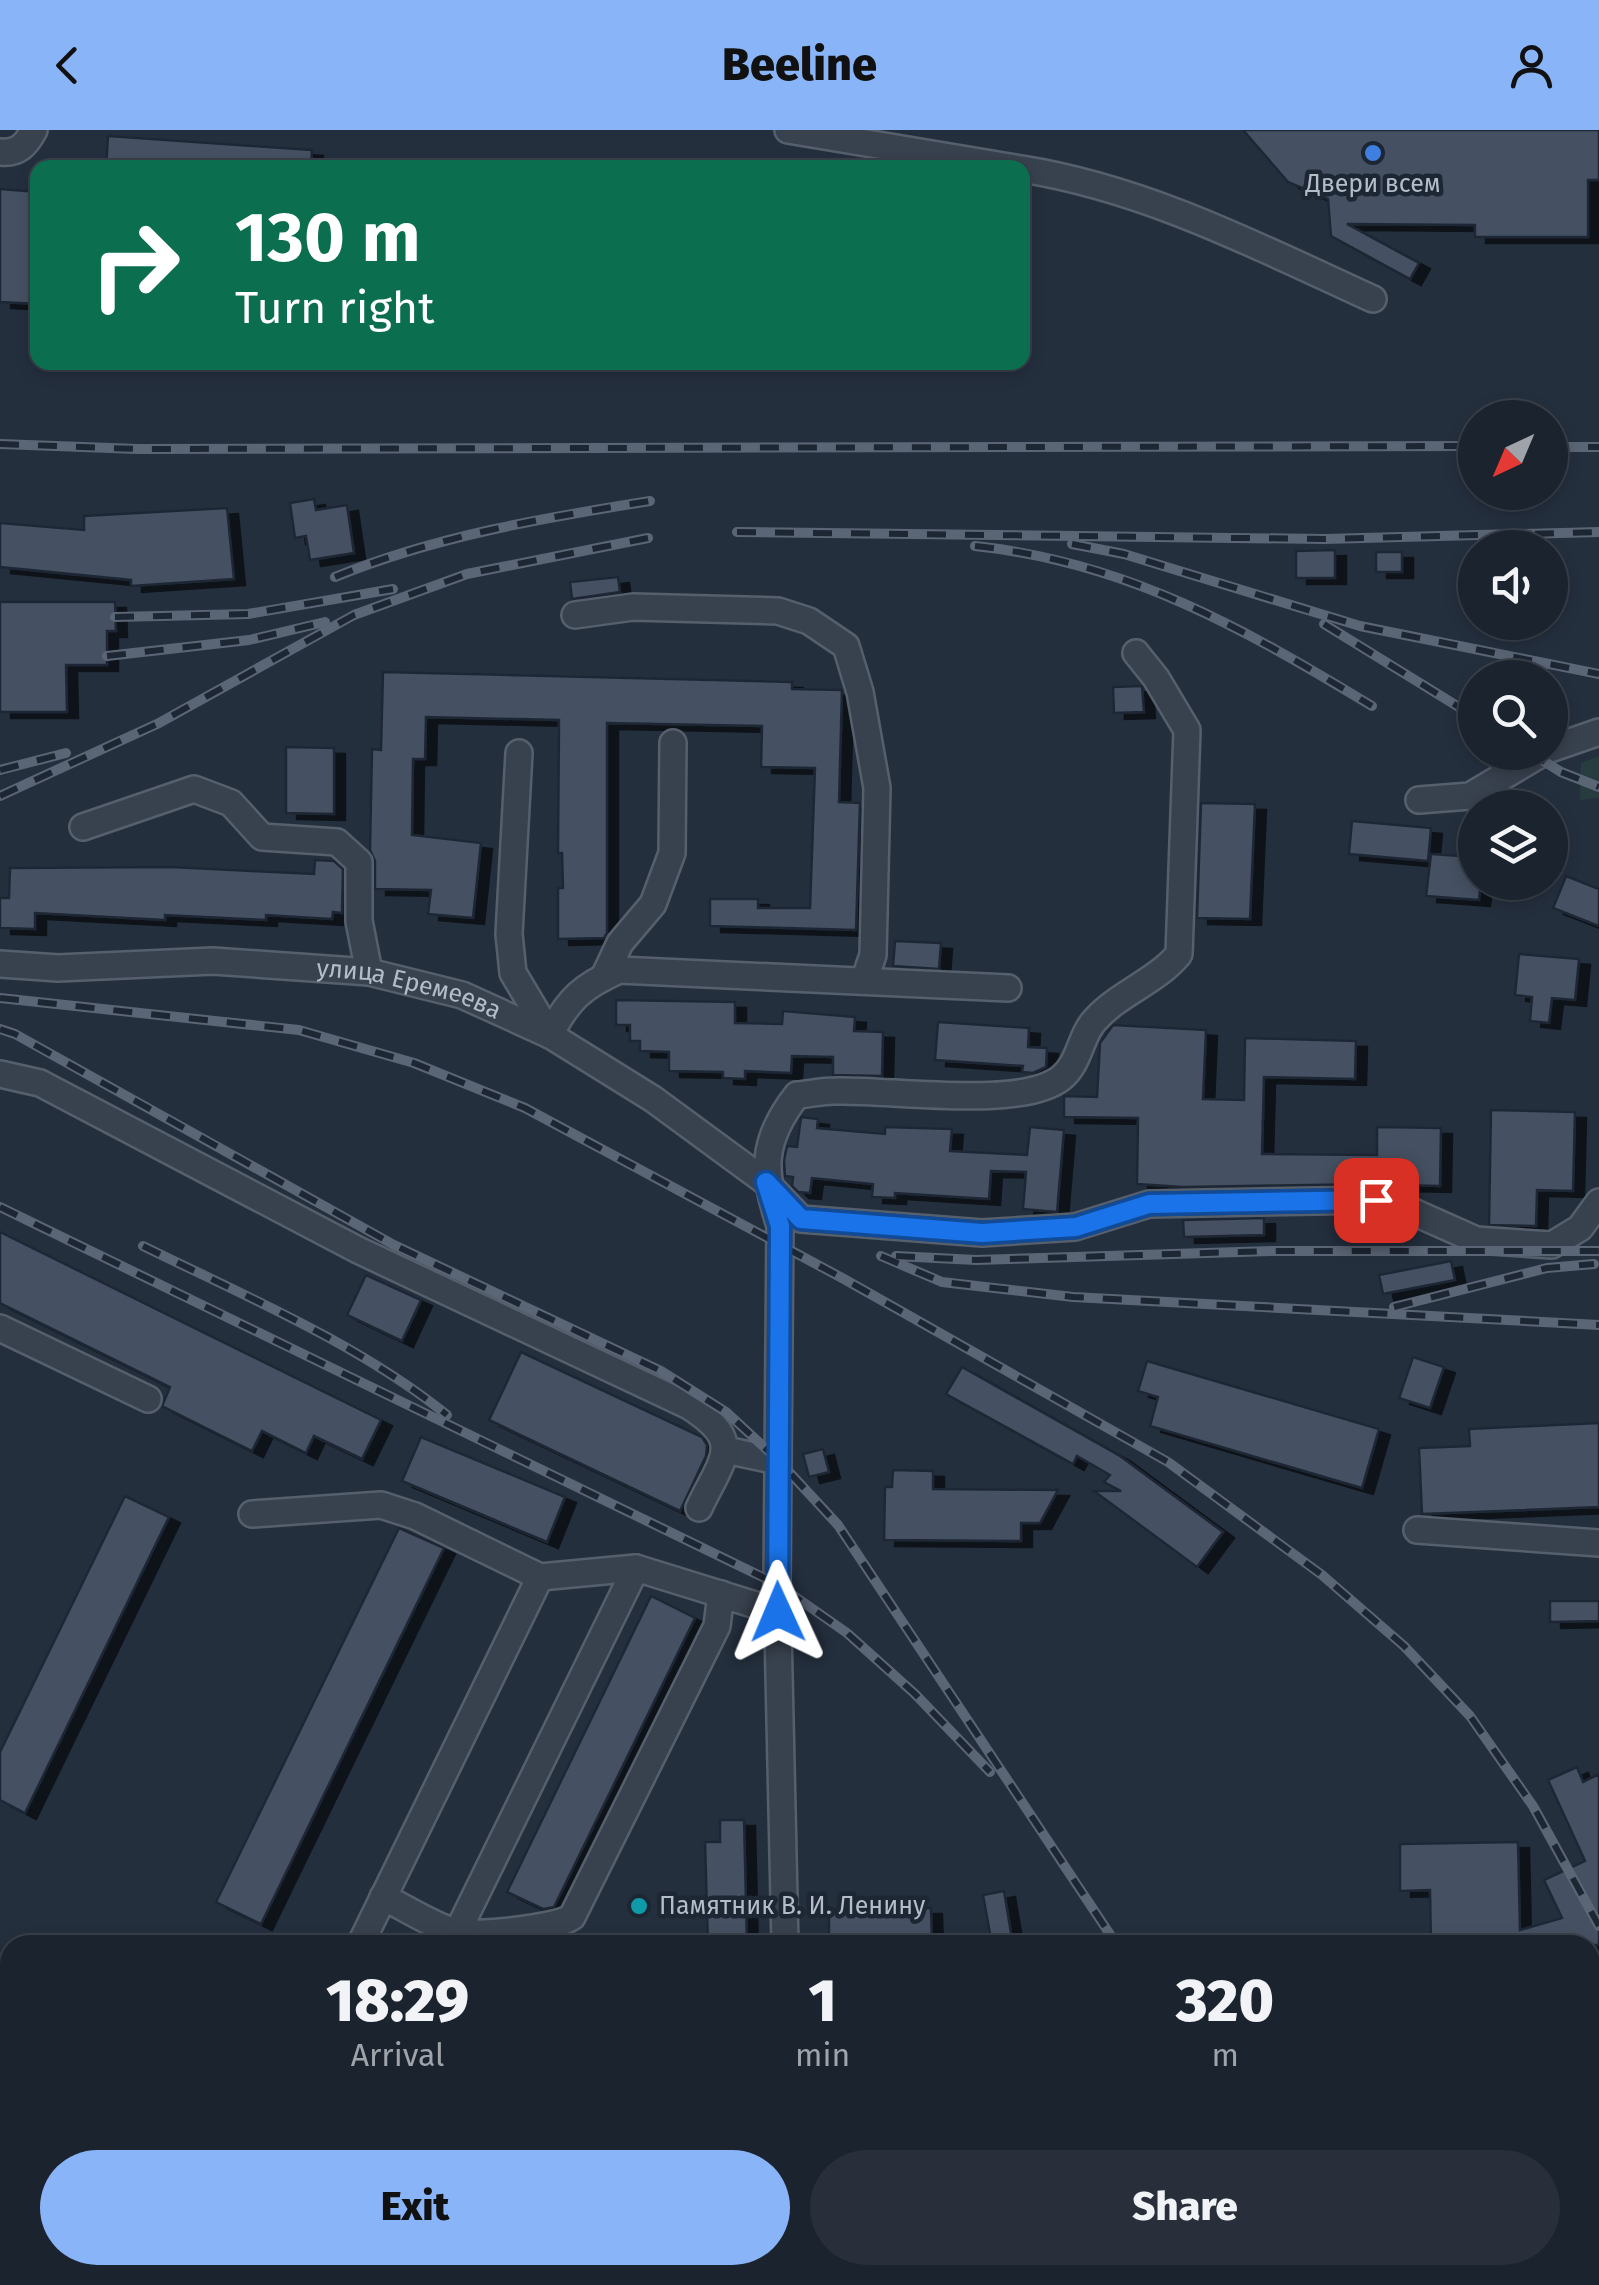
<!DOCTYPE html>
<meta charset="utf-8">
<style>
body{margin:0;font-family:"Fira Sans",sans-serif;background:#282f3a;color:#f1f3f6;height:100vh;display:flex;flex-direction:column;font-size:38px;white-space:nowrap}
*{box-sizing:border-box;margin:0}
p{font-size:32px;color:#a0a4aa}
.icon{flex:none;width:55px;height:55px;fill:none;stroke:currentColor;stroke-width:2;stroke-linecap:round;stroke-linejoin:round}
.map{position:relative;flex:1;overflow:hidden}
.drawer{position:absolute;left:0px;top:1805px;width:1600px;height:350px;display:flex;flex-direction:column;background:#1b232e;border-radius:30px 30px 0 0;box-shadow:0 5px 15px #0003,0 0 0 2px #39404a}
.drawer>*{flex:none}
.guide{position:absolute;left:30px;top:30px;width:1000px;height:210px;border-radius:20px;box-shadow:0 5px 15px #0003,0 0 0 2px #39404a;background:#0b6e4f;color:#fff;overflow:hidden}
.needle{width:65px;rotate:224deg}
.fabs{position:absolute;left:1458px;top:270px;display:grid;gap:20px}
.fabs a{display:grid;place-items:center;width:110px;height:110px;border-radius:50%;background:#1b232e;box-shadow:0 5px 15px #0003,0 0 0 2px #39404a;font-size:50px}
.pin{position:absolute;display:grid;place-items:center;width:85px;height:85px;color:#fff;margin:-42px;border-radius:20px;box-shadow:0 5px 15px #0006}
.me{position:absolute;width:110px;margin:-55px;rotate:359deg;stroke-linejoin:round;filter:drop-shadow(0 0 8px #0008)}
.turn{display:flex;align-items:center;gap:35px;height:210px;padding:0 40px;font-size:45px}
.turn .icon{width:130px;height:130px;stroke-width:2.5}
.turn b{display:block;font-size:70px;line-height:85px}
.eta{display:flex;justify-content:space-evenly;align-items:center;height:170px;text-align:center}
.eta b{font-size:60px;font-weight:800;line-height:70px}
.action{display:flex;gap:20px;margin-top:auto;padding:20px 40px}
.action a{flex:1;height:115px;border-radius:60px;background:#8ab4f8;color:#111;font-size:40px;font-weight:800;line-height:115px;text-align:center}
.action a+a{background:#282f3a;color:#f1f3f6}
header{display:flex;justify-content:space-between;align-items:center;height:130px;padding:0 40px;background:#8ab4f8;color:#111;font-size:45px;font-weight:800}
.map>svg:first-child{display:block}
</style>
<header><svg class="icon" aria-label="back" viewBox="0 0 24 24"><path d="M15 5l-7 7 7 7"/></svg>Beeline<svg class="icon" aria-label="person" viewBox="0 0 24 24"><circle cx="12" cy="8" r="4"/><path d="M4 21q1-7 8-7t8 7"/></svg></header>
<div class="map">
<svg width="1599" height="2155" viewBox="0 0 1599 2155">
<defs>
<filter id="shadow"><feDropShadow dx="11" dy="6" stdDeviation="0" flood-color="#0009"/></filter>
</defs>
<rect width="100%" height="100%" fill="#242f3e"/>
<!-- green -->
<polygon fill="#263c3f" points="1599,626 1599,668 1580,670 1581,633"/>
<!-- building -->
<g fill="#455162" stroke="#1f2835" stroke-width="2.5" filter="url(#shadow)">
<polygon points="1243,0 1599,0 1599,50 1588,50 1588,107 1475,107 1475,95 1347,94 1419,133 1410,149 1331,106 1328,69 1288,52"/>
<polygon points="108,6 312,20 311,38 106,38"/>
<polygon points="0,59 38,62 38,174 0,172"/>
<polygon points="314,369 316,380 347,375 354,423 310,430 306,406 295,408 290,373"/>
<polygon points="227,378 234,449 131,456 131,450 0,437 0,393 84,400 84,386"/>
<polygon points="1335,420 1335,448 1296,448 1296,421"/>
<rect x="1376" y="422" width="26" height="20"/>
<polygon points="618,447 620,462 572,469 570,452"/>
<polygon points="0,472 115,472 116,501 107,501 107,535 66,535 67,582 0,582"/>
<polygon points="383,542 792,552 792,559 842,560 839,672 860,673 856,800 710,796 710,769 758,769 758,778 810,778 815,638 761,637 762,596 607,593 607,803 604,808 558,809 558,758 563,758 562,723 558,723 559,590 426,587 425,629 413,629 412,705 481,713 473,788 428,784 431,760 375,759 375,731 370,720 372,619 381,620"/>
<polygon points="1142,556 1144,582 1114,583 1113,557"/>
<polygon points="286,617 334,618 334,684 286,683"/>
<polygon points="1201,673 1255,674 1250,789 1197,788"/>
<polygon points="1352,691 1431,698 1428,731 1349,724"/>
<polygon points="1431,724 1475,727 1475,752 1481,752 1479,770 1426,766"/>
<polygon points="315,730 334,731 343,739 342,783 333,782 332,789 266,785 266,790 165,785 165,790 35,783 35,799 0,798 0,768 9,768 10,738 171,737 314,744"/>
<polygon points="1566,746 1599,759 1599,796 1553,778"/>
<polygon points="895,811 941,813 939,839 893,836"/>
<polygon points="1519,824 1579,829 1575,870 1552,868 1549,893 1530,891 1532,867 1515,865"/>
<polygon points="616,870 735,872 735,893 782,894 783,881 855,887 854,901 883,902 882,946 833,945 833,927 792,926 791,943 745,941 745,949 723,948 723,942 669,941 669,922 640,921 640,911 630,911 630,895 616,895"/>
<polygon points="938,892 1029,898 1028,917 1047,918 1046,937 1033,943 1022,942 1023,936 935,930"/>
<polygon points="1113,895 1206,900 1203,969 1244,970 1245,908 1356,911 1355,949 1264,947 1262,1024 1377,1025 1377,997 1441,998 1440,1056 1395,1055 1395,1058 1376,1054 1183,1057 1137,1054 1138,988 1064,987 1064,966 1097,967 1100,913"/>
<polygon points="1491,980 1575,982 1573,1061 1537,1060 1536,1096 1489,1095"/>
<polygon points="801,987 818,989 817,998 885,1004 885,997 952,999 950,1021 1027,1025 1030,997 1064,1000 1057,1082 1023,1079 1026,1042 991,1041 989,1069 895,1063 895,1068 872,1067 873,1054 812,1048 810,1063 798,1062 792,1056 793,1047 785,1046 784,1030 787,1016 797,1017"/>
<polygon points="1264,1088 1264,1105 1184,1107 1183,1090"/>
<polygon points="0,1102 381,1290 362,1329 314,1306 306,1323 262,1301 252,1321 162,1276 170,1257 0,1173"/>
<polygon points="1451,1131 1455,1150 1383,1164 1379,1145"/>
<polygon points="366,1145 421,1170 402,1211 347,1185"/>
<polygon points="521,1222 702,1307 707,1315 706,1326 680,1381 489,1290"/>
<polygon points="1413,1227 1444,1237 1430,1278 1399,1268"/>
<polygon points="1147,1231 1379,1299 1362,1358 1150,1296 1158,1267 1138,1261"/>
<polygon points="962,1237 1120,1326 1223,1402 1197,1437 1094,1361 1121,1361 1104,1352 1110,1345 1077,1326 1073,1334 946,1264"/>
<polygon points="1599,1293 1599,1377 1422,1384 1419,1318 1470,1316 1469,1299"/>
<polygon points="421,1307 565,1367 547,1412 402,1351"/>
<polygon points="823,1319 829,1342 809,1347 803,1324"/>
<polygon points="893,1340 933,1341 933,1359 1058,1360 1040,1393 1021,1393 1021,1411 884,1410 885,1357 892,1357"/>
<polygon points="125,1366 169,1387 25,1683 0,1670 0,1622"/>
<polygon points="399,1398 444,1418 261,1794 216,1772"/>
<polygon points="651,1466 695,1488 554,1777 543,1779 507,1762"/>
<polygon points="1550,1471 1599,1471 1599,1491 1550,1492"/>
<polygon points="1577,1637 1583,1652 1599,1644 1599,1815 1431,1815 1430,1760 1400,1761 1400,1714 1518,1712 1520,1800 1562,1788 1544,1750 1585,1731 1548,1650"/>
<polygon points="720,1690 744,1690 747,1815 708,1815 705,1712 720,1712"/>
<polygon points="1004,1761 1013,1815 992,1815 983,1765"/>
<polygon points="931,1778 932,1813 829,1814 829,1779"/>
</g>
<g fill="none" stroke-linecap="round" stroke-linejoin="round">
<defs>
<g id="minor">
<polyline points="788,0 1016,38"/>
<path d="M0,22c18,2 26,-7 34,-22"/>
<path d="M1022,39c125,20 237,78 351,130"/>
<polyline points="575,485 633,477 778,481 809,491 846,516 860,562 877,658 873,825 864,851"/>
<polyline points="1550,619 1599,602"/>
<polyline points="519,623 509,804 513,843 550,905"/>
<polyline points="1419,670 1470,666 1544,622"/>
<polyline points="83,697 194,659 231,673 262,707 337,712 359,732 359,791 369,842"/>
<path id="s1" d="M0,834l58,4 155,-7 156,11 93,23 88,40 103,64 113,83 35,37 181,14 93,-6 74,-23 227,-4 35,11 65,29 76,5 28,-17 19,-26"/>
<polyline points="604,847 620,813 653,774 672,723 673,613"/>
<path d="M550,905c18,-36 33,-49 69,-65l389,18"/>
<path d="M0,944l40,9 318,167 331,156c56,36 34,51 10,102"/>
<polyline points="0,1198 148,1269"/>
<polyline points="726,1320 777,1331"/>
<polyline points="252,1384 381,1375 415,1386 540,1447 636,1438 778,1482"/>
<polyline points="1417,1400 1599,1413"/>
<path d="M383,1767c23,11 48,28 72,35 18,5 102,-4 117,-15l145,-291 4,-32"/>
<polyline points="457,1803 636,1438"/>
<polyline points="360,1815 540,1447"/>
<path d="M785,1815l-8,-361 3,-358c-17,-53 -20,-84 17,-131 12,-1 25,-4 38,-4 53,-2 186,19 226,-13 19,-15 19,-42 34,-58 24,-27 61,-38 84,-66l8,-224 -31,-52 -20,-25"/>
<polyline points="787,2145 787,2155"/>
<polyline points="1589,2145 1599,2155"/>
<polyline points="392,2155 393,2145"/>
</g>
</defs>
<!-- minor casing -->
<use href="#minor" stroke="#565f6c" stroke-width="30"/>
<!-- minor -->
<use href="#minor" stroke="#38414e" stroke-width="25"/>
<defs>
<g id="rail">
<polyline points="0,314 138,319 1475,316"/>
<polyline points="1550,317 1599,317"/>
<polyline points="737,402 1324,409 1599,402"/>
<polyline points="1072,414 1124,424 1360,496 1599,544"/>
<path d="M975,416c152,16 270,83 397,160"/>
<path d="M335,447c101,-41 208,-59 315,-76"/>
<polyline points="115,487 248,484 393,459"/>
<polyline points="1324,494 1475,587"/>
<polyline points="107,526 249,510 325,492"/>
<polyline points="1529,622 1561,642 1599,657"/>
<polyline points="0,640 66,623"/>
<polyline points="0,666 157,594 354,485 467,444 648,408"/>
<polyline points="0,868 299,900 414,933 525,978 844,1149 1168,1332 1322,1445 1404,1516 1470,1586 1533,1676 1599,1796"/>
<polyline points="0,899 15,904 394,1115 661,1241 726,1282 777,1329 838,1395 1117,1815"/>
<polyline points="0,1077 777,1454 847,1503 915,1564 990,1642"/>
<path d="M143,1116c102,50 216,98 304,169"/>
<polyline points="881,1126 942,1152 1073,1167 1599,1195"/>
<polyline points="896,1126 976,1130 1272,1121 1599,1121"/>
<polyline points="1394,1177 1547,1138 1594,1134"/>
</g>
</defs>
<!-- rail casing -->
<use href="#rail" stroke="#5a6575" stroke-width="10"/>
<!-- rail -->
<use href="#rail" stroke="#1d2633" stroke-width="6" stroke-dasharray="19" stroke-linecap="butt"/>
</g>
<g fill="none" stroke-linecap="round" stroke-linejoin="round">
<defs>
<polyline id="route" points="778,1482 780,1096 766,1052 801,1089 982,1103 1076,1097 1149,1074 1376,1070"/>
</defs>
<!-- route casing -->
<use href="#route" stroke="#114b97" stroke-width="25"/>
<!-- route -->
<use href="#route" stroke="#1a73e8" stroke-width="18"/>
</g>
<!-- markers -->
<circle fill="#3f7fe0" stroke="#1d2633" stroke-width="4" cx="1373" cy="23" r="10"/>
<circle fill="#0f9aa8" stroke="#1d2633" stroke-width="4" cx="639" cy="1776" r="10"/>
<g text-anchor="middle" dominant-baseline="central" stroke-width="9" stroke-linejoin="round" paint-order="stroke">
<!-- poi labels -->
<g font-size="25" fill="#b4bcc9" stroke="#1d2633">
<text x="1373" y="54">Двери всем</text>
<text x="659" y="1776" text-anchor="start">Памятник В. И. Ленину</text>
</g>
<!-- street labels -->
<g font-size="25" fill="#b4bcc9" stroke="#1d2633">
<text stroke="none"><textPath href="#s1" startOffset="412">улица Еремеева</textPath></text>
</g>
</g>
</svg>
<div class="fabs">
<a><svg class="needle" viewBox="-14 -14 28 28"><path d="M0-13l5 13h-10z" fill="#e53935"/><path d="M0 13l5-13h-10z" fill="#a0a4aa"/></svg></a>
<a><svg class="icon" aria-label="sound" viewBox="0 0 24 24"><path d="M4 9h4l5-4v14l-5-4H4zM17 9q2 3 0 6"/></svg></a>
<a><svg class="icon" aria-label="search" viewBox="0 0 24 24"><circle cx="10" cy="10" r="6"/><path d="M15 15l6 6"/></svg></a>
<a><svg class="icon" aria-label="layers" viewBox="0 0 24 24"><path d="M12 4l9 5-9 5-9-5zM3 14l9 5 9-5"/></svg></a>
</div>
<div class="pin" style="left:1376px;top:1070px;background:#d93025"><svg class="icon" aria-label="arrive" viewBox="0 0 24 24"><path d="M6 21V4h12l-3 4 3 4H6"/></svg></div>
<svg class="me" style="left:778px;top:1482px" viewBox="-20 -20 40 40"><path d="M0-17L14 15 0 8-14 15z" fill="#1a73e8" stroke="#fff" stroke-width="4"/></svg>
<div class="guide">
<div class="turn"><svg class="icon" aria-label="right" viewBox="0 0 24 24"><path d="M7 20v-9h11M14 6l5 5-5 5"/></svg><div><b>130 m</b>Turn right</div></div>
</div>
<section class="drawer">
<div class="eta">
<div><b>18:29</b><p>Arrival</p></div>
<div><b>1</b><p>min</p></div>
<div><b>320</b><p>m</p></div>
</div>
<div class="action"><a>Exit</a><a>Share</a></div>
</section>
</div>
